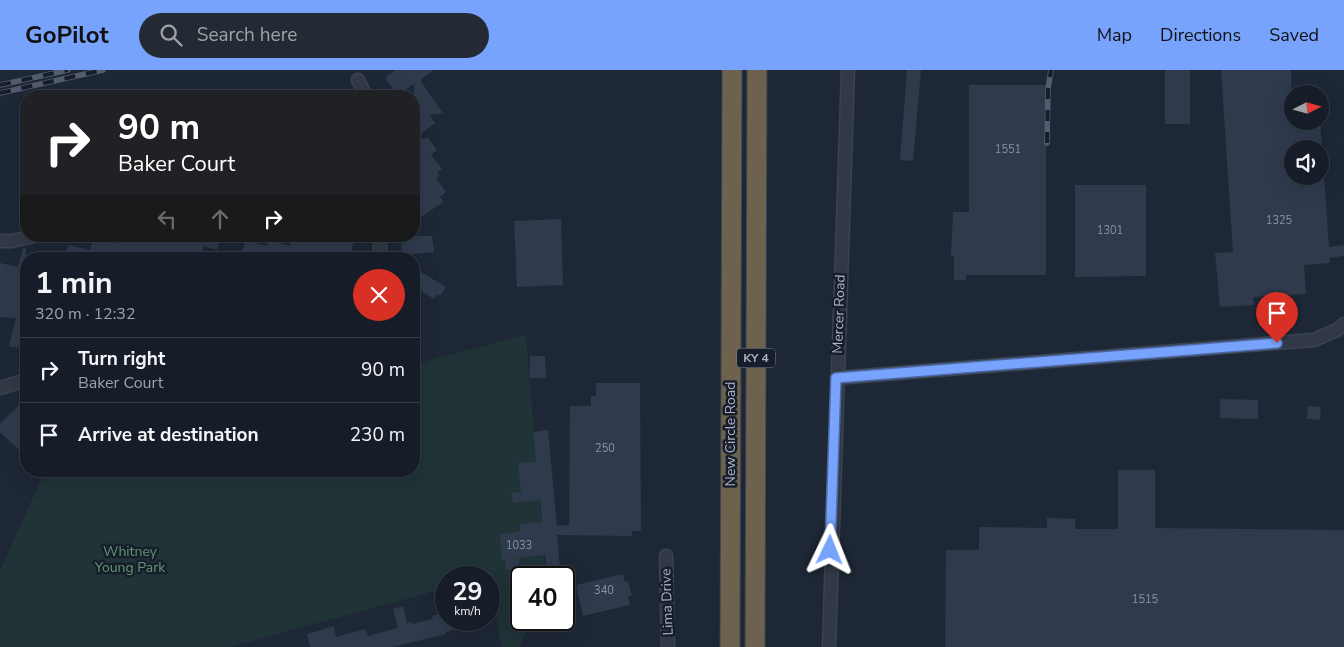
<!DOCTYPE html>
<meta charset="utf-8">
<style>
body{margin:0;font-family:"Nunito Sans",sans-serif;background:#232a34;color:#f1f3f6;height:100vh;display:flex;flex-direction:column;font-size:19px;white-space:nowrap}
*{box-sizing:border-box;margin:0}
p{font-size:16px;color:#9ea2a8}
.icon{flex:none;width:28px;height:28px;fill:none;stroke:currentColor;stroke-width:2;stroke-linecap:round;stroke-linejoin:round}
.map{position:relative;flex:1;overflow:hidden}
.sheet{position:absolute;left:20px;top:182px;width:400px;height:225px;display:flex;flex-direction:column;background:#161d28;border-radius:20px;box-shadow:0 5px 20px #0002,0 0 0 1px #353b45}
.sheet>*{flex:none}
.top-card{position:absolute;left:20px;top:20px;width:400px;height:152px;border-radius:20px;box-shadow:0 5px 20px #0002,0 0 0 1px #353b45;background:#202124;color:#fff;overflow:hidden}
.needle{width:32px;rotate:84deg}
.buttons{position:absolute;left:1284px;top:15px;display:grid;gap:10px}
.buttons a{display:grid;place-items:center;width:45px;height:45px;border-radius:50%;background:#161d28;box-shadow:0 5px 20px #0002,0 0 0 1px #353b45;font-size:25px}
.speed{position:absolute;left:435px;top:496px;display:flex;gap:10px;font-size:25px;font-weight:700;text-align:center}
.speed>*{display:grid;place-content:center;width:65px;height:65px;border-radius:50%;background:#161d28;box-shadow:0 5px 20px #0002,0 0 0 1px #353b45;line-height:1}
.speed small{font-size:12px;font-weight:400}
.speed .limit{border:2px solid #111;border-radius:8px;background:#fff;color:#111}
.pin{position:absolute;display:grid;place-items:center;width:42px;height:42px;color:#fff;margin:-51px -21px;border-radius:50% 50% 50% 0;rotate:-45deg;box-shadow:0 0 5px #0007}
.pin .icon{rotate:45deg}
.me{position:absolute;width:55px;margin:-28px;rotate:2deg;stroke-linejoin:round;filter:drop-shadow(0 0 4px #0008)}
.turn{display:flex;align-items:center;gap:18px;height:105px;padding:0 15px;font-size:22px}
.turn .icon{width:65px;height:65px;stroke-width:2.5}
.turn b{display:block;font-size:35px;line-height:42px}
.lanes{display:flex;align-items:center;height:48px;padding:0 15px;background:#0003;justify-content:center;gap:25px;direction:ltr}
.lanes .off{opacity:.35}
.round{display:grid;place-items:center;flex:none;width:52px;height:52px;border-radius:26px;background:#232a34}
.overview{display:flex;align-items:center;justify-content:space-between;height:85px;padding:0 15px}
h1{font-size:30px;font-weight:700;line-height:38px}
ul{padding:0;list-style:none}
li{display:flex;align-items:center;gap:15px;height:65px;padding:0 15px;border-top:1px solid #353b45}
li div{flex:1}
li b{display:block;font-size:19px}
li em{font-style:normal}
header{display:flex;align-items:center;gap:30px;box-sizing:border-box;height:70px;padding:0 25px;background:#77a3fd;color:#111}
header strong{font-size:24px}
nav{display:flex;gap:28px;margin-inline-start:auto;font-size:18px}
.search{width:350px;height:45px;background:#232a34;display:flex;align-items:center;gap:12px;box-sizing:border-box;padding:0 18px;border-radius:28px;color:#9ea2a8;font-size:19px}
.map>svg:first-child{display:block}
</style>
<header>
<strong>GoPilot</strong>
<div class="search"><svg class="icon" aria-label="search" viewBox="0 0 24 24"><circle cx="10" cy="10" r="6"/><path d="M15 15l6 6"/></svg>Search here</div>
<nav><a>Map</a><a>Directions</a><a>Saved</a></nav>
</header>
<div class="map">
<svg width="1344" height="577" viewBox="0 0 1344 577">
<rect width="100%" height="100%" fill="#1e2736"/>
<!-- green -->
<polygon fill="#203337" points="526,265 546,507 521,508 521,550 550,551 530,556 519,577 501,577 490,507 446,508 446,518 230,577 0,577 0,501 45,401 414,401 414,294"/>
<!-- building -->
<g fill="#2f3a4d">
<polygon points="396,0 434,0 420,10 443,43 429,45 435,53 414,69 414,14 398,25 385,8"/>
<polygon points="907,0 921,0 913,91 900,90"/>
<rect x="1165" y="0" width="25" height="54"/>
<polygon points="1221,0 1291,0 1292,51 1320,51 1322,79 1292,79 1292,106 1324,106 1329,177 1344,175 1344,186 1329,188 1330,193 1304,195 1306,224 1253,227 1254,235 1220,237 1215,183 1233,182"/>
<polygon points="969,15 1046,15 1046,205 966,205 966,210 954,210 954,186 951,186 953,142 969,142"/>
<polygon points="428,68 437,80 431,85 442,99 437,102 440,106 436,108 446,122 440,127 443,132 414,152 414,70"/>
<polygon points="1075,115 1146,115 1146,206 1075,207"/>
<polygon points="561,149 563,215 517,217 514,151"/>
<polygon points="117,166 221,166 217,180 203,176 202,188 171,181 169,189 65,189 68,175 90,180 94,168 115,174"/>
<polygon points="293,166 308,170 309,166 339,166 354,170 349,189 240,189 245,171 267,176 269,170 290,176"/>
<polygon points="410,166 432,166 434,182 402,185 401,169"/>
<polygon points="23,178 26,178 26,249 18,278 9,276 16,248 0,247 0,193 18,197"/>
<polygon points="414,198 446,217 440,226 437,224 434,229 414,217"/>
<polygon points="530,286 545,286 546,308 530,308"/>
<polygon points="596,313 640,313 641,461 632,461 632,466 557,465 561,508 547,508 545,485 519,488 520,499 506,500 505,489 502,490 500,465 520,461 520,454 542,452 540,430 513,433 511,423 521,422 518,393 536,392 533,362 548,360 557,456 569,455 570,336 591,336 591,326 596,326"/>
<polygon points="1220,329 1258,330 1258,349 1220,348"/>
<polygon points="21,333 26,339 26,373 19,380 0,362 0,354"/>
<polygon points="1308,336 1321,337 1320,350 1307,349"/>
<polygon points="1118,400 1155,400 1155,458 1344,460 1344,577 945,577 946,480 979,480 979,457 1047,458 1047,448 1075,449 1075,459 1118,459"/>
<polygon points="623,504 625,512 628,511 632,526 628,526 630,535 583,546 576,515"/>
<polygon points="403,536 407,553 411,552 412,554 433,549 432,546 446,542 446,550 477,550 478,553 446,562 446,564 392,577 310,577 307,564 334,556 336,567 365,559 368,566 398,558 393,539"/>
</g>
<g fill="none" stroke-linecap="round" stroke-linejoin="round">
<defs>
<g id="minor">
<polyline points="358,10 366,26"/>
<polyline points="0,171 12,171 34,166"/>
<polyline points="379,189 381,166"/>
<polyline points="837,308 1314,270 1337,260 1344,254"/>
<polyline points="0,318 26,310"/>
<polyline points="666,486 668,577"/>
<polyline points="829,577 848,0"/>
</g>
<g id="highway">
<polyline points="730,577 732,0"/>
<polyline points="755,577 757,0"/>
</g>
</defs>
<!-- minor casing -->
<use href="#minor" stroke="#3b4250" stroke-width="15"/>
<!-- highway casing -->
<use href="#highway" stroke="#3c4351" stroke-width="21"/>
<!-- minor -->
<use href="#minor" stroke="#313946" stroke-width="12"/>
<!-- highway -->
<use href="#highway" stroke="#6d624e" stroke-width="19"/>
<defs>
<g id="rail">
<polyline points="0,15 68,0"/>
<polyline points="0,23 103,0"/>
<polyline points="1047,73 1048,19 1051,0"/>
</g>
</defs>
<!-- rail casing -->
<use href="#rail" stroke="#535c6e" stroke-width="5.5"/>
<!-- rail -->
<use href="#rail" stroke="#171e2b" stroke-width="4" stroke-dasharray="11" stroke-linecap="butt"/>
</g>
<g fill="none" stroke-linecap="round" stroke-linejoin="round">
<defs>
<polyline id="route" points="830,480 836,308 1277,273"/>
</defs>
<!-- route casing -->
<use href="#route" stroke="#4d6aa4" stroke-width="12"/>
<!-- route -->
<use href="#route" stroke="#77a3fd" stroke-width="9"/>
</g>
<g text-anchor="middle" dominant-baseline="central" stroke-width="5" stroke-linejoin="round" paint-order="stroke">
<!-- number labels -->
<g font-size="11" fill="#8a93a4">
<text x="1008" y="79">1551</text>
<text x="1279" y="150">1325</text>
<text x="1110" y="160">1301</text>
<text x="605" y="378">250</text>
<text x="519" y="475">1033</text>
<text x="604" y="520">340</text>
<text x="1145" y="529">1515</text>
</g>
<!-- shield labels -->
<rect fill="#171e2b" stroke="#7f8696" stroke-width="1" x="737" y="278.5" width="38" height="19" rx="4"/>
<g font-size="12" font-weight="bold" fill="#abb3c4">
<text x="756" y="288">KY 4</text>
</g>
<!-- street labels -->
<g font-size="14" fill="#abb3c4" stroke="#171e2b">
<text transform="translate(839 244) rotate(-88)">Mercer Road</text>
<text transform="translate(730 364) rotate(-90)">New Circle Road</text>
<text transform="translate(667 532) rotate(-92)">Lima Drive</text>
</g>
<!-- park labels -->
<g font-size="14" fill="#629570" stroke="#171e2b">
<text x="130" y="481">Whitney<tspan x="130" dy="16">Young Park</tspan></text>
</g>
</g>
</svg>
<div class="buttons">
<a><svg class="needle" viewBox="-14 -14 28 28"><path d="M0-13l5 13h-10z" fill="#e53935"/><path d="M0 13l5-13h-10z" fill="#9ea2a8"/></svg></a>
<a><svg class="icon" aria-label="sound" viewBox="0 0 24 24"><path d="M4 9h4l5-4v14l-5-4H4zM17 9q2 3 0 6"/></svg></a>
</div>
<div class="speed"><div>29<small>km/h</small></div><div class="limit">40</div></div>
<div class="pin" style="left:1277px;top:273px;background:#d93025"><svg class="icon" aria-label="arrive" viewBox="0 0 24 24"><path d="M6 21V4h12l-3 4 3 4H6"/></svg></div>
<svg class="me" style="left:830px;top:480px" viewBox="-20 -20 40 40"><path d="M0-17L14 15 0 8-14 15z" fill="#77a3fd" stroke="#fff" stroke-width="4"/></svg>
<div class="top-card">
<div class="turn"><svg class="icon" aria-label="right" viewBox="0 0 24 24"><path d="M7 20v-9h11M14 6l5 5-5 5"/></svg><div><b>90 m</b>Baker Court</div></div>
<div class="lanes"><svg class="icon off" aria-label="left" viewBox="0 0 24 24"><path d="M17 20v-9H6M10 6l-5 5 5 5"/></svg><svg class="icon off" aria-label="ahead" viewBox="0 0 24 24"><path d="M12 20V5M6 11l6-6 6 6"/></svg><svg class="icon" aria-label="right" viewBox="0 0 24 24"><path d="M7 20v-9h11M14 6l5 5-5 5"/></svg></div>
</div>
<section class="sheet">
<div class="overview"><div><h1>1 min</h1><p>320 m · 12:32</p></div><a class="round" style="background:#d93025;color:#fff"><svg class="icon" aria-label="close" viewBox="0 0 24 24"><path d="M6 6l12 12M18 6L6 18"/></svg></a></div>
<ul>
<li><svg class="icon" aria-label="right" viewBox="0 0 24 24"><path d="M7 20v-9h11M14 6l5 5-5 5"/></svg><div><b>Turn right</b><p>Baker Court</p></div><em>90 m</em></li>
<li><svg class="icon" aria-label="arrive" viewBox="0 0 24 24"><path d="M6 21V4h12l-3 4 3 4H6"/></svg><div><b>Arrive at destination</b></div><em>230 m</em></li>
</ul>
</section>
</div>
